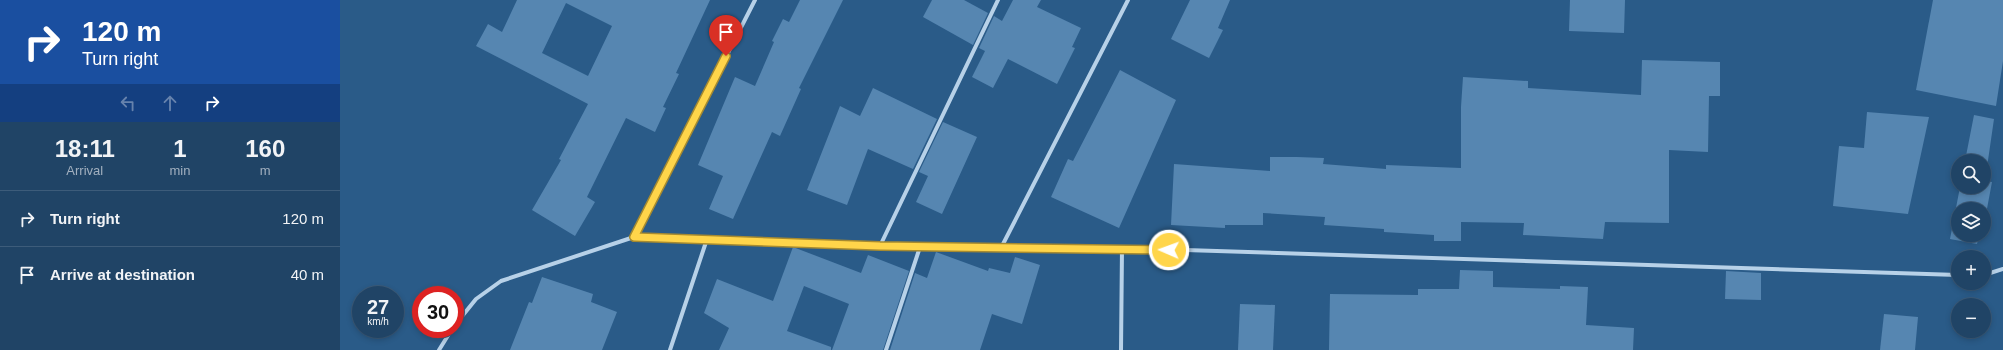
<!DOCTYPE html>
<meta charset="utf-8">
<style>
body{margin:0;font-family:Helvetica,sans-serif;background:#2d4e6f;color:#f1f3f6;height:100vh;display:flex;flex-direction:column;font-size:15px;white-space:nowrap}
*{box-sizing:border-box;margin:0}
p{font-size:13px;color:#a2b0bf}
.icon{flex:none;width:22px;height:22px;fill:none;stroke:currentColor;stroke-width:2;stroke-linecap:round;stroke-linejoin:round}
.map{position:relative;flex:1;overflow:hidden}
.drawer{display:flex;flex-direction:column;background:#204466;width:340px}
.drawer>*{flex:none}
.guide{background:#1a4fa0;color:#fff;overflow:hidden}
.buttons{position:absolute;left:1611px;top:154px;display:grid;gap:8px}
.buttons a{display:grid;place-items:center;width:40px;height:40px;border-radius:50%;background:#204466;box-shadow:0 2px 6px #0003,0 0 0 1px #3d5c7a;font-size:20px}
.speed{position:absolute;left:12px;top:286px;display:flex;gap:8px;font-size:20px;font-weight:700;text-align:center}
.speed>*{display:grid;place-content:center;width:52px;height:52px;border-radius:50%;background:#204466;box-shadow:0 2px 6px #0003,0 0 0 1px #3d5c7a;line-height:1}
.speed small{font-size:10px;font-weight:400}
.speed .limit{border:6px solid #d22;background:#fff;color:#111}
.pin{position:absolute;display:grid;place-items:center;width:34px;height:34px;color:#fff;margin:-41px -17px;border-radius:50% 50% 50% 0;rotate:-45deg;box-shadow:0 0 4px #0007}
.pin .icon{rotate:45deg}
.me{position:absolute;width:44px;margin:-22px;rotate:272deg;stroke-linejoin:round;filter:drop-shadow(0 0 3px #0008)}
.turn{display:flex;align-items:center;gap:14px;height:84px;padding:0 16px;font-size:18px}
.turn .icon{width:52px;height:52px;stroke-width:2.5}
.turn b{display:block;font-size:28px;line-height:34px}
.lanes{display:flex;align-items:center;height:38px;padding:0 16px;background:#0003;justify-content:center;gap:20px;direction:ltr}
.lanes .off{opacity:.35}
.eta{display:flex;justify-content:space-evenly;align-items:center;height:68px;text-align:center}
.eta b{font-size:24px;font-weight:600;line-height:28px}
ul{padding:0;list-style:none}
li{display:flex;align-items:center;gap:12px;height:56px;padding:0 16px;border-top:1px solid #3d5c7a}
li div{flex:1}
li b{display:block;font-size:15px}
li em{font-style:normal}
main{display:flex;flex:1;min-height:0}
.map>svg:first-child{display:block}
</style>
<main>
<section class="drawer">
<div class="guide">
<div class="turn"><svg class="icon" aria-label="right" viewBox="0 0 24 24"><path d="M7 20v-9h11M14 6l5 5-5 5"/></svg><div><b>120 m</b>Turn right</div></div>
<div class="lanes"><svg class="icon off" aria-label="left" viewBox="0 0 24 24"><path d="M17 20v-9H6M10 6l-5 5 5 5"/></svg><svg class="icon off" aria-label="ahead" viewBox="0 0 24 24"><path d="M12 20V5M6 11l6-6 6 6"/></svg><svg class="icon" aria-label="right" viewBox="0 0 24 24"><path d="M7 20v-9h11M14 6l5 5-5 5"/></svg></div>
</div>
<div class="eta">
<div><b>18:11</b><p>Arrival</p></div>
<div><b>1</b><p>min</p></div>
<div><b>160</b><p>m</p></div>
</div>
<ul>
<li><svg class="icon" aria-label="right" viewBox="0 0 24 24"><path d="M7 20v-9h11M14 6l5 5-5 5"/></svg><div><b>Turn right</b></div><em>120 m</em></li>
<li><svg class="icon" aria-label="arrive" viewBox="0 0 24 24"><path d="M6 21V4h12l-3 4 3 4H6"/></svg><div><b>Arrive at destination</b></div><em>40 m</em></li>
</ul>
</section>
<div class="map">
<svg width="1663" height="350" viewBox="0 0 1663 350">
<rect width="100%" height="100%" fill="#2a5b88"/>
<!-- building -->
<g fill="#5686b1" fill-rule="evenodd">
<path d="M177,0h193l-34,73 3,1 -16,33 3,1 -11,24 -29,-14 -39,79 8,5 -20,34 -43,-26 29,-50 -2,-1 29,-55 -112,-58 12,-22 14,8zM226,3l46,23 -24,50 -46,-23z"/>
<polygon points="460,0 503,0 459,88 461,89 440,136 432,132 393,219 369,209 383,176 358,165 395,77 415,86 434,42 432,41 443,19 449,22"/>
<polygon points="592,0 624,0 648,13 633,45 583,17"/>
<polygon points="673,0 701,0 697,7 741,28 732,47 735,48 717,84 668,59 653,88 632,77 645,51 639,48 654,16 662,21"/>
<polygon points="850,0 890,0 878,28 883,30 869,58 831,39"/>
<polygon points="1230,0 1285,0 1284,33 1229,31"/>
<polygon points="1593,0 1663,0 1663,61 1656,106 1576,90"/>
<polygon points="1302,60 1380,62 1380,96 1369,96 1368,152 1329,150 1329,223 1265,222 1263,239 1183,235 1184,223 1121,222 1121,241 1094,241 1094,235 1044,232 1044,229 984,225 985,217 923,213 923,225 885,225 885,228 831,225 834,164 930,171 930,157 957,157 984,158 983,164 1046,169 1046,165 1121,168 1121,107 1123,77 1188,81 1188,88 1301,95"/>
<polygon points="780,70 836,100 779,228 711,197 728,159 733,161"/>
<polygon points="533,88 597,119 573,169 528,149 507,205 467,190 500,106 520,116"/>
<polygon points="1527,112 1589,117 1568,214 1493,206 1499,146 1524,148"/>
<polygon points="1634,115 1654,119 1645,181 1652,182 1646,214 1644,214 1644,209 1618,209 1618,235 1639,235 1637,244 1610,239 1620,187 1644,187 1644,161 1625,161"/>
<polygon points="603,122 637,137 602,214 576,202 588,176 579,172"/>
<polygon points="453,247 521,273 528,255 569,271 543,350 492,350 509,304 464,286 447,331 491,347 491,350 379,350 389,328 364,313 377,279 433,301"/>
<polygon points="596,252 648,271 649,268 670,273 675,257 700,265 682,324 652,314 640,350 550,350 575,273 587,278"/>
<polygon points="1120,270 1153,271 1153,287 1220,289 1220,286 1248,287 1246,325 1294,328 1293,350 989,350 990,294 1078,295 1078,289 1119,289"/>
<polygon points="1386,271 1421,273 1421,300 1385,299"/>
<polygon points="202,277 253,294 251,302 277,312 262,350 170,350 189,302 192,303"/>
<polygon points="900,304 935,305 933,350 898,350"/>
<polygon points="1544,314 1578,317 1575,350 1540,350"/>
</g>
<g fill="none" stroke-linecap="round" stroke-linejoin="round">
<!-- street -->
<g stroke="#b7d1e8" stroke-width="4">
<polyline points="294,237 415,0"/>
<polyline points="540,246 658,0"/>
<polyline points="661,248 788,0"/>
<polyline points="1644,275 1663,269"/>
<polyline points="115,325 136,299 161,281 294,237 540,246 782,248 1618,275"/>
<polyline points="99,350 112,329"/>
<polyline points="330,350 367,239"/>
<polyline points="546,350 580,247"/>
<polyline points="781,350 782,248"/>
</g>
</g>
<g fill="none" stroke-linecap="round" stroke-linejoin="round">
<defs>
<polyline id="route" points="386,56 294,237 540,246 829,250"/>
</defs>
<!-- route casing -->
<use href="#route" stroke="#a68a30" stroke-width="10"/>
<!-- route -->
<use href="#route" stroke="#ffd54a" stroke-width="7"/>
</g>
</svg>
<div class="buttons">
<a><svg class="icon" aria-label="search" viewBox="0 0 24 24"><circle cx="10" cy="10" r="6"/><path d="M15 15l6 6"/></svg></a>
<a><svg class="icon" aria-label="layers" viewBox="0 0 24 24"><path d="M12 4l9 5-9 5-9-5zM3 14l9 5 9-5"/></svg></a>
<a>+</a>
<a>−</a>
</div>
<div class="speed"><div>27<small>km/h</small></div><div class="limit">30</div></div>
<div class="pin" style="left:386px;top:56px;background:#d93025"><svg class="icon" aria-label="arrive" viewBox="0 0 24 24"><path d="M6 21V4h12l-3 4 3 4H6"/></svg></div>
<svg class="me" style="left:829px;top:250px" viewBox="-20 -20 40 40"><circle r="17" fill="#ffd54a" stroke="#fff" stroke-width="3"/><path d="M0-11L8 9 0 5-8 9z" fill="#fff"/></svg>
</div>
</main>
